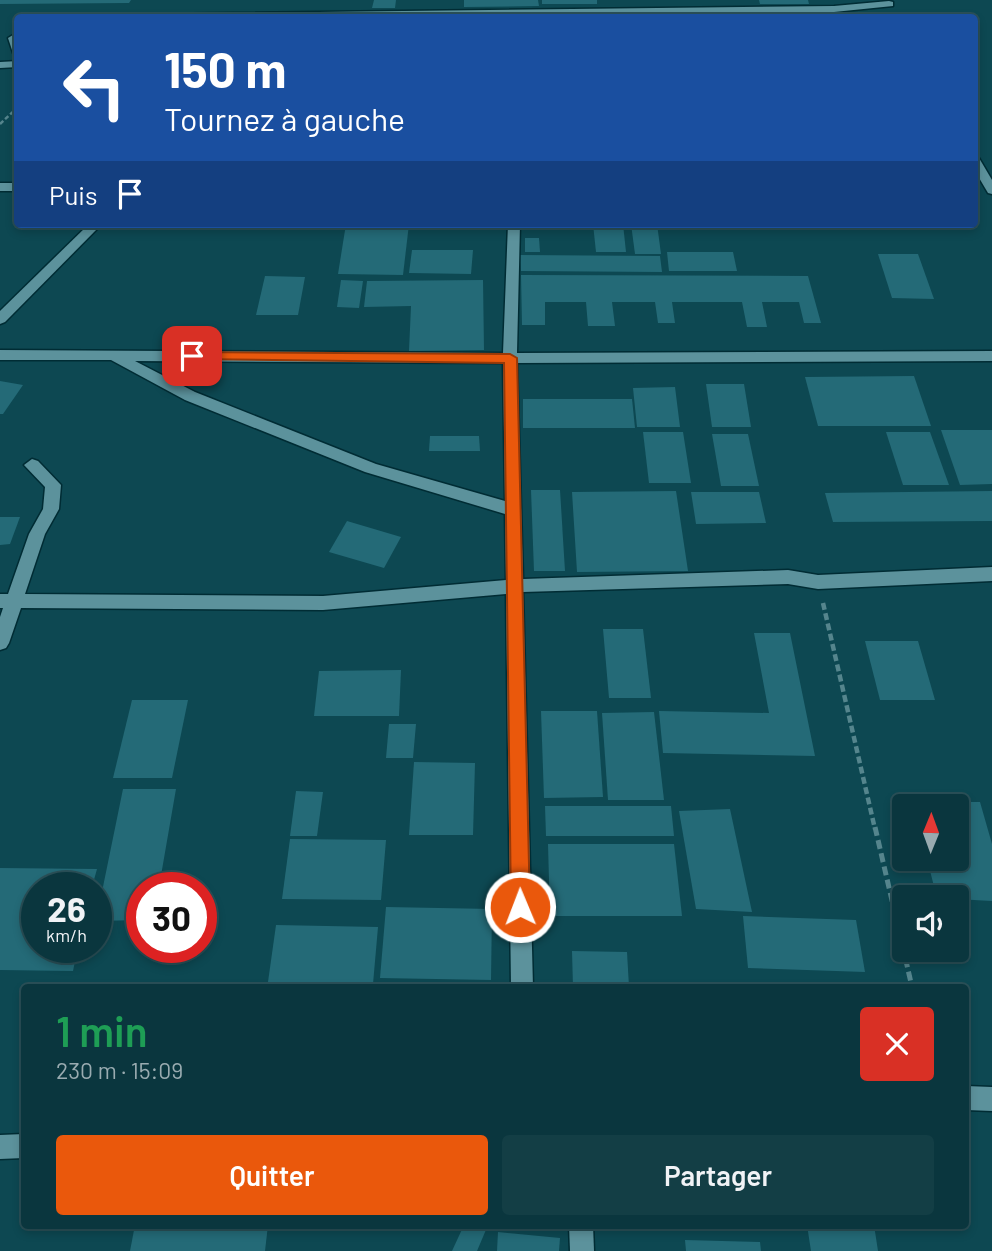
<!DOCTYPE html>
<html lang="fr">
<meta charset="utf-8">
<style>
body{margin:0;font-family:Barlow,sans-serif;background:#133e45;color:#f1f3f6;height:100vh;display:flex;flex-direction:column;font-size:26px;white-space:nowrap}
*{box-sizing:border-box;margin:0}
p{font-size:23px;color:#99abb0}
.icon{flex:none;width:38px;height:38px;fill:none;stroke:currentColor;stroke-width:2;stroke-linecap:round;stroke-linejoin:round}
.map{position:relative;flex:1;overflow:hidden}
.sheet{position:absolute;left:21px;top:984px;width:948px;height:245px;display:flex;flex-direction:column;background:#0a363e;border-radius:7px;box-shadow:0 4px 10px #0003,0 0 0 2px #2a5058}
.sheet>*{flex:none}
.hud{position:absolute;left:14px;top:14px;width:964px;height:214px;border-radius:7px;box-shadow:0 4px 10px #0003,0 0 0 2px #2a5058;background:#1a4fa0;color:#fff;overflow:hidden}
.needle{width:46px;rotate:1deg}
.fabs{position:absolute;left:892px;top:794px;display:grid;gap:14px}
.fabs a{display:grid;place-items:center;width:77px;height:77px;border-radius:7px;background:#0a363e;box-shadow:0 4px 10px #0003,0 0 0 2px #2a5058;font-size:35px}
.speed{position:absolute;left:21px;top:872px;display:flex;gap:14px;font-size:35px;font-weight:700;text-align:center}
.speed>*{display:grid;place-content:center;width:91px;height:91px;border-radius:50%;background:#0a363e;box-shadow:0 4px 10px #0003,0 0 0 2px #2a5058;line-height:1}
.speed small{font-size:18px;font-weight:400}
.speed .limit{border:10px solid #d22;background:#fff;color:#111}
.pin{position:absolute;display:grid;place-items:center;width:60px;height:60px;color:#fff;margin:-30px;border-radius:14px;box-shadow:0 4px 10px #0006}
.me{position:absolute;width:77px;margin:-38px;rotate:359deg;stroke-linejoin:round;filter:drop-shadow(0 0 5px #0008)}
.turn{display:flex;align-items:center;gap:24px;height:147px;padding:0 35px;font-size:32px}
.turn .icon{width:91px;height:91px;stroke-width:2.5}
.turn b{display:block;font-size:49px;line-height:60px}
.then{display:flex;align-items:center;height:66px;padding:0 35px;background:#0003;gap:14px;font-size:26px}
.round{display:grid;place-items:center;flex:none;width:74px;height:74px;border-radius:7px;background:#133e45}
.head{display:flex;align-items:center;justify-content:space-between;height:119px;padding:0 35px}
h1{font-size:42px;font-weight:600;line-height:52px;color:#1e9e55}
.action{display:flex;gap:14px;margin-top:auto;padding:14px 35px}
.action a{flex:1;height:80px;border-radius:7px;background:#ea580c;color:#fff;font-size:28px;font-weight:600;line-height:80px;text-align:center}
.action a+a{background:#133e45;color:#f1f3f6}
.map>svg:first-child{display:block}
</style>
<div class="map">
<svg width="992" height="1251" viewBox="0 0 992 1251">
<rect width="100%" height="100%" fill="#0d4852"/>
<!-- building -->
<g fill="#246a77">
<polygon points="0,0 131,0 129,3 0,4"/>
<polygon points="374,0 396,0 395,8 372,8"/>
<polygon points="464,0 538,0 539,6 464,7"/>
<rect x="542" y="0" width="55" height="4"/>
<polygon points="759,0 808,0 809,4 760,4"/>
<polygon points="346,224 409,224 403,275 338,274"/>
<polygon points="593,224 623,224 626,252 596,252"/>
<polygon points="631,224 657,224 661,254 635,254"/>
<polygon points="525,238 539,238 540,252 525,252"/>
<polygon points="412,250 473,250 471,274 409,273"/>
<polygon points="667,252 733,252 737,271 669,271"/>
<polygon points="878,254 918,254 934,299 892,298"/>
<polygon points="520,255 660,256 662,272 521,271"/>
<polygon points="521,275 808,276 821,323 804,323 799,302 762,302 767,327 747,327 742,302 672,302 675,323 658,323 655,302 612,302 615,326 588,326 586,302 545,302 545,325 522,325"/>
<polygon points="265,276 305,277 298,315 256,315"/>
<polygon points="341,280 363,281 359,308 337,307"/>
<polygon points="483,280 484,350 409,351 411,306 364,307 367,281"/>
<polygon points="914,376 931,426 818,426 805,377"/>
<polygon points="0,381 23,385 3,414 0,414"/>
<polygon points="706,384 744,384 751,427 712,427"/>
<polygon points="675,387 680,427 637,427 633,388"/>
<polygon points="523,399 632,399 635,428 523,428"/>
<polygon points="941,430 992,430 992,484 960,485"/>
<polygon points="643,432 683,432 691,483 649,483"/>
<polygon points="886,432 930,432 949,485 903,485"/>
<polygon points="712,434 748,434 759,486 721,486"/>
<polygon points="430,436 479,436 480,451 429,451"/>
<polygon points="531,490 560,490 565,571 534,571"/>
<polygon points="676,491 688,571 577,572 572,492"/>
<polygon points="992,491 992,521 833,522 825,493"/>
<polygon points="691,492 759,492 766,523 696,524"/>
<polygon points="0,517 20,517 10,544 0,545"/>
<polygon points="347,521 401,537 384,568 329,552"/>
<polygon points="603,629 643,629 651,698 609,698"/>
<polygon points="754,633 790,633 815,756 663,753 659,711 769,713"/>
<polygon points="865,641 918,641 935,700 880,700"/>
<polygon points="401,670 399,716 314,716 319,671"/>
<polygon points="132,700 188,700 172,778 113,778"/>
<polygon points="541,711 597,711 603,797 544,798"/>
<polygon points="654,712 664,800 608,800 602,713"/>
<polygon points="389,724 416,724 413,758 386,758"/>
<polygon points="414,762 475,763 473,835 409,835"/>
<polygon points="123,789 176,789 159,887 142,887 142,920 96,921"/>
<polygon points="296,791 323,792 317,836 290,836"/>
<polygon points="913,802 980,802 992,844 992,901 937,898 927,859 957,859 957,807 914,807"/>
<polygon points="545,806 671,806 674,836 546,836"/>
<polygon points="730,809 752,912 696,909 679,811"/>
<polygon points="290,839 386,840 381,900 282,899"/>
<polygon points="548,844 674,844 682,916 550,916"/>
<polygon points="0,868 97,869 92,887 37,887 37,947 78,947 73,971 0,970"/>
<polygon points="386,907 492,909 491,980 380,978"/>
<polygon points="743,916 856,920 865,972 748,968"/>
<polygon points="276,925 378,927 373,984 268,982"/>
<polygon points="572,951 627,952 629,987 573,987"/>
<polygon points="135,1225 268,1225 265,1251 130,1251"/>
<polygon points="464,1225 488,1225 477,1251 452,1251"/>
<polygon points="807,1225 874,1225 878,1251 811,1251"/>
<polygon points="498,1232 560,1238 559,1251 497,1251"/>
<polygon points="685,1240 760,1242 761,1251 686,1251"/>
</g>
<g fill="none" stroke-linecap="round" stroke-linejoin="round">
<defs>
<g id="minor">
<polygon points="889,1 893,2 893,6 834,12 372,18 58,18 63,15 834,6"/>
<polygon points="18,32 18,56 13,53 8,38"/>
<polygon points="18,61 18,67 0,68 0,62"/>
<polygon points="975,157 979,158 992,180 992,194 988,193 975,171"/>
<rect x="0" y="183" width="18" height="8"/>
<polygon points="89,224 102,224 5,322 0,324 0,311"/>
<path d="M508,224h12l-3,129 475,-2v10l-475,2 6,216 265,-9 30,5 174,-8v14l-174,8 -30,-5 -265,8 10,395h-22l-5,-393 -183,16 -302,-2 -12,35 -3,5 -6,2v-33l3,-9h-3v-14h8l21,-60 14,-25 2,-22 -21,-22 8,-6 6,2 23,24 -2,24 -14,25 -20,60 298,2 183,-16 -1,-66 -140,-42 -180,-72 -74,-40h-111v-10l503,3zM135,361l368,2 2,138 -129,-37 -181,-72z"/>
<polygon points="966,1086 992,1087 992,1111 966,1110"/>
<polygon points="24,1134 24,1158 0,1159 0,1135"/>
<polygon points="569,1225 593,1225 594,1251 570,1251"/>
</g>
</defs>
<!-- minor casing -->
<use href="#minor" stroke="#002c34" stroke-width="3"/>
<!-- path-far2 -->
<polyline stroke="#55858d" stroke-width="2.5" stroke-dasharray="4.5 2.5" stroke-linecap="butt" points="0,124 18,107"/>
<!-- path-far1 -->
<polyline stroke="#55858d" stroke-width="4.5" stroke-dasharray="7 3.5" stroke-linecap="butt" points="823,603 875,829"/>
<!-- path -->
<polyline stroke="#55858d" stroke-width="5" stroke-dasharray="9 4.5" stroke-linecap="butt" points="875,827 912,987"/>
<!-- minor -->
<use href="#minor" fill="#5c929c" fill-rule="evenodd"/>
</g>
<!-- route -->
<polygon fill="#ea580c" stroke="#983908" stroke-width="2" points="192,352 510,354 517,358 530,907 527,913 520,916 514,913 511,907 504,363 188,359 186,356"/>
</svg>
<div class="fabs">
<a><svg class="needle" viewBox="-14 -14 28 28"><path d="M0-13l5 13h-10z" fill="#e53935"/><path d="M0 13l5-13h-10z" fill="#99abb0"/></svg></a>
<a><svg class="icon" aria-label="sound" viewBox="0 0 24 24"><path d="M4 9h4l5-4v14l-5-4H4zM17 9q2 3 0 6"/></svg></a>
</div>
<div class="speed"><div>26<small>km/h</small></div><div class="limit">30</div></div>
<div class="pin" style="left:192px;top:356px;background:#d93025"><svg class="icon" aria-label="arrive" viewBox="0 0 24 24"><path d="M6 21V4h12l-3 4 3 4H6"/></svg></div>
<svg class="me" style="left:520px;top:907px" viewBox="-20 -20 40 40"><circle r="17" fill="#ea580c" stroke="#fff" stroke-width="3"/><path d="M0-11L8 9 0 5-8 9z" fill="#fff"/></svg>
<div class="hud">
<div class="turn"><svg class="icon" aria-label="left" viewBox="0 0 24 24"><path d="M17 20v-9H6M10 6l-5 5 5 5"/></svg><div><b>150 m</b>Tournez à gauche</div></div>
<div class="then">Puis<svg class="icon" aria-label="arrive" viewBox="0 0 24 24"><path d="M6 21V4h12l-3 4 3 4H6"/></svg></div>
</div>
<section class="sheet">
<div class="head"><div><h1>1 min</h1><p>230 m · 15:09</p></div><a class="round" style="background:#d93025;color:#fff"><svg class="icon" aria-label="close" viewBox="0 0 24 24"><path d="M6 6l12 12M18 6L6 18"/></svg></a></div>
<div class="action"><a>Quitter</a><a>Partager</a></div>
</section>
</div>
